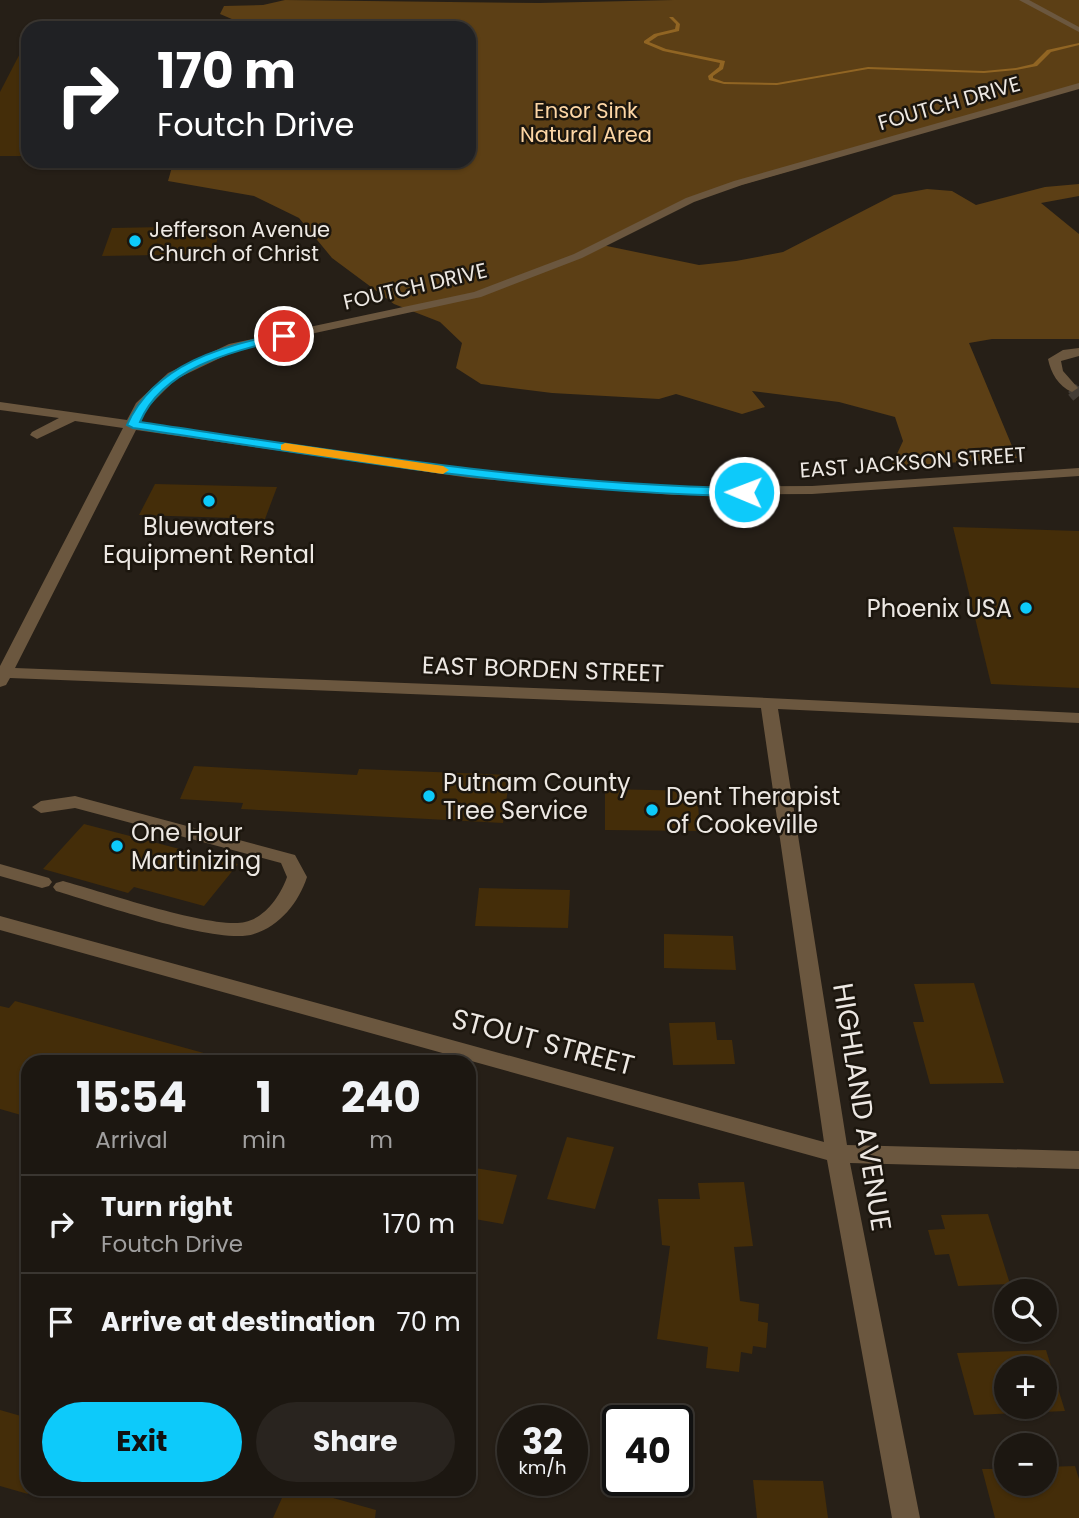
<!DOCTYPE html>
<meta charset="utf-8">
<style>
body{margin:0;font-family:Poppins,sans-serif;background:#29241f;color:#f1f3f6;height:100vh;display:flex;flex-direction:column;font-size:26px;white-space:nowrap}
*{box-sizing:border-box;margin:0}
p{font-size:23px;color:#a09f9f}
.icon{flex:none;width:38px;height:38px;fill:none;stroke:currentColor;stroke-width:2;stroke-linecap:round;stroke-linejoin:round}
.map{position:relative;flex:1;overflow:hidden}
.side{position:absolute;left:21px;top:1055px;width:455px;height:441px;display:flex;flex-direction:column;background:#1c1711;border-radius:21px;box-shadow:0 2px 5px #0004,0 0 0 2px #3a3631}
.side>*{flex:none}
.hud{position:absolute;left:21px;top:21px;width:455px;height:147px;border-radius:21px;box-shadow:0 2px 5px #0004,0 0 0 2px #3a3631;background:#202124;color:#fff;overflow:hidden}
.controls{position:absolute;left:994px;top:1279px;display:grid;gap:14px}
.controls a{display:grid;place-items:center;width:63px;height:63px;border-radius:50%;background:#1c1711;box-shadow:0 2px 5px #0004,0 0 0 2px #3a3631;font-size:35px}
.speed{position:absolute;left:497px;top:1405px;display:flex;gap:14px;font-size:35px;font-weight:700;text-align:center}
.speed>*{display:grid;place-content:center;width:91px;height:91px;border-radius:50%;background:#1c1711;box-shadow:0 2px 5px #0004,0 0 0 2px #3a3631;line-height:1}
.speed small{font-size:18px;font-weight:400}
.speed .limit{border:4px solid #111;border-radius:10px;background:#fff;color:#111}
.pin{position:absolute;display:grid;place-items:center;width:60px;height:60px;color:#fff;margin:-30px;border:4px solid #fff;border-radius:50%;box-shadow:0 2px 7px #0007}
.me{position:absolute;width:77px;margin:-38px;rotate:271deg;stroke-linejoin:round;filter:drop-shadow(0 0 5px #0008)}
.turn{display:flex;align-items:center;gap:24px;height:147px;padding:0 21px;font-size:32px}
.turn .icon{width:91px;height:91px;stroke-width:2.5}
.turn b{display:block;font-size:49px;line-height:60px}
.eta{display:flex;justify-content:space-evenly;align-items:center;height:119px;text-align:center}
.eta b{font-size:42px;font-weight:700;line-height:49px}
.action{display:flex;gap:14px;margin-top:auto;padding:14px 21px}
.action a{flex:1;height:80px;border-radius:42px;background:#0dcafa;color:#111;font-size:28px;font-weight:700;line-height:80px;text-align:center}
.action a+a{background:#29241f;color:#f1f3f6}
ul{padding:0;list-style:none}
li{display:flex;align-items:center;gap:21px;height:98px;padding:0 21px;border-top:2px solid #3a3631}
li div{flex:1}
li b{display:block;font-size:26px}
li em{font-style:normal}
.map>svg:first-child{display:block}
</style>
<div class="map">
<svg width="1079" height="1518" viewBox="0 0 1079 1518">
<rect width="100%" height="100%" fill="#261f17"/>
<!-- green -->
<polygon fill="#5c3f15" points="285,0 539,3 674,0 1079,0 1079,86 690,200 602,245 699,265 736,261 783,252 894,195 927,189 952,191 976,205 1045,187 1079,184 1079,196 1041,203 1079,234 1079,339 992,339 969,343 1017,458 891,467 903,441 895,417 839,402 752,391 765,407 742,414 676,394 659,399 552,393 481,384 456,368 462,343 440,322 394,304 332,258 299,218 254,196 168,181 172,167 215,166 217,161 469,161 469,28 253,28 220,14 224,6 263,5"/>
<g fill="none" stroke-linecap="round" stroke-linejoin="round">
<!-- stream -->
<polygon fill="#916523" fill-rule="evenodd" points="669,17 673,17 680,24 679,31 658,36 649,42 666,49 725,61 723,69 713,76 713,78 724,82 777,83 868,67 984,71 1016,68 1033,64 1047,50 1079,43 1079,45 1051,52 1037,66 1016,70 984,73 868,69 777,85 724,84 709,80 708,76 719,67 720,63 663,51 644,43 644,41 654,34 675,29 676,24"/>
</g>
<!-- building -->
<g fill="#442d09" fill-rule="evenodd">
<polygon points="28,38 28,156 0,156 0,92"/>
<polygon points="219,226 215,254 102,256 112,228"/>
<polygon points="155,484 277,487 265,519 139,515"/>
<polygon points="953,527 1079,531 1079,688 991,684"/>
<polygon points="194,766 357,775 359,769 510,775 503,823 241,809 243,803 180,799"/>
<polygon points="605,789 697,791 700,831 605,830"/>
<polygon points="84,824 172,847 238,864 204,906 134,887 128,893 43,869"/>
<polygon points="479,888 570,890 568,928 475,926"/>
<polygon points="664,934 733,936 736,970 664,968"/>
<polygon points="974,983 1004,1083 930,1084 913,1022 924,1022 914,984"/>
<polygon points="15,1001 211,1055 210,1062 28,1062 28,1117 0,1109 0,1006 9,1008"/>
<polygon points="715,1022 717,1040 732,1040 735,1064 673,1065 669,1023"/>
<polygon points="567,1137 614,1147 595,1209 547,1199"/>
<polygon points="469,1167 517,1175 503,1224 469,1218"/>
<polygon points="744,1182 753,1246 734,1247 740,1301 759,1304 758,1321 768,1323 766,1348 753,1346 752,1354 741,1352 739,1372 706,1368 708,1347 657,1339 670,1246 662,1245 658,1199 700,1199 698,1183"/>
<polygon points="988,1214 1010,1284 958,1286 949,1254 935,1255 928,1230 945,1229 941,1215"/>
<path d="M1046,1350l19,61 -91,4 -17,-62zM1006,1368h39v39h-39z"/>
<polygon points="0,1410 28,1418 28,1494 0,1486"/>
<polygon points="1075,1466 1079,1479 1079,1518 995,1518 982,1469 1006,1469 1006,1484 1045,1484 1045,1467"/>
<polygon points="753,1480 823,1481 828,1518 757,1518"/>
<polygon points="286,1489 301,1489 376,1510 375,1518 273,1518"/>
</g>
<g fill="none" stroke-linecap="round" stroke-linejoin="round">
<!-- minor-tunnel-far1 -->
<polyline stroke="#443d36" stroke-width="11" stroke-dasharray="11 5" stroke-linecap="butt" points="1072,388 1076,392"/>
<!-- minor-tunnel -->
<polyline stroke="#443d36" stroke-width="15" stroke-dasharray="15 7" stroke-linecap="butt" points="1074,390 1079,396"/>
<!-- minor -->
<g fill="#6b573f" fill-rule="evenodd">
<polygon points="1019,0 1029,0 1079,27 1079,32"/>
<polygon points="1079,83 1079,89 742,185 694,202 582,258 481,297 237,350 176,379 147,408 139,422 470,470 674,487 812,486 1079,468 1079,476 812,494 674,495 470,478 136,430 15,668 663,693 1079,713 1079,723 778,709 847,1145 1079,1151 1079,1169 850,1163 920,1518 892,1518 827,1160 0,930 0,916 824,1142 761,708 10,678 6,685 0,687 0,666 123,428 75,421 37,439 30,435 32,432 59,418 0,410 0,402 127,420 136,403 168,373 229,344 474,292 574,254 686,198 734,181"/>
<path d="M1079,348v8l-18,5 2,10 15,17 -6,4c-14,-6 -21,-19 -24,-33l15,-9z"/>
<path d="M75,796l220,59 12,22c-8,25 -27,49 -53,57 -34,12 -157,-31 -198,-43l-3,-4 3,-4 7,-2c37,10 151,49 182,41 20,-4 36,-27 42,-45l-6,-14 -206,-55 -34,5 -9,-6 9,-6z"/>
<polygon points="0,864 49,878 52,882 49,886 42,888 0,876"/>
</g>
</g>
<!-- route -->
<path fill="#0dcafa" stroke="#0883a2" stroke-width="2" d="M284,333l6,3 -2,2c-53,13 -124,28 -148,84 201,30 401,63 604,66l6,4 -6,4c-206,-3 -408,-38 -611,-68l-6,-3c27,-61 97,-80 157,-92z"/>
<!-- slow -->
<polygon fill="#f59e0b" points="285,443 443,466 449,470 443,474 281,450 281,445"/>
<!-- markers -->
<g fill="#0dcafa" stroke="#1c160e" stroke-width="2.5">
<circle cx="135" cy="241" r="7"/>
<circle cx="209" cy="501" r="7"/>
<circle cx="1026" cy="608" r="7"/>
<circle cx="429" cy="796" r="7"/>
<circle cx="652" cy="810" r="7"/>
<circle cx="117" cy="846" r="7"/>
</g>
<g text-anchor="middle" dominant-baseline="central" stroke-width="5" stroke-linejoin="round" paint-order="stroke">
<!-- far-street labels -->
<g font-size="21" fill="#ede8e3" stroke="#1c160e">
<text transform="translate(949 103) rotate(-16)">FOUTCH DRIVE</text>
<text transform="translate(415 286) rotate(-13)">FOUTCH DRIVE</text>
<text transform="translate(913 462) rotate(-4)">EAST JACKSON STREET</text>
</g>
<!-- far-park labels -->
<g font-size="21" fill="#fdd6a5" stroke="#1c160e">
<text x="586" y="110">Ensor Sink<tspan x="586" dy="24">Natural Area</tspan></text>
</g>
<!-- far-poi labels -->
<g font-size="21" fill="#ede8e3" stroke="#1c160e" text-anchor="start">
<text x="149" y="229">Jefferson Avenue<tspan x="149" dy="24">Church of Christ</tspan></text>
</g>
<!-- poi labels -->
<g font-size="24" fill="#ede8e3" stroke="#1c160e" text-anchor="start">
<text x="209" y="526" text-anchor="middle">Bluewaters<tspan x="209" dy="28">Equipment Rental</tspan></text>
<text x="1012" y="608" text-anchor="end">Phoenix USA</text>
<text x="443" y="782">Putnam County<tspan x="443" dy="28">Tree Service</tspan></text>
<text x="666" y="796">Dent Therapist<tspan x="666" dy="28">of Cookeville</tspan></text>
<text x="131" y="832">One Hour<tspan x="131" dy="28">Martinizing</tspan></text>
</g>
<!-- street labels -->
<g font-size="24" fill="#ede8e3" stroke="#1c160e">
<text transform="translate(543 669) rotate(2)">EAST BORDEN STREET</text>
</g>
<!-- near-street labels -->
<g font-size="28" fill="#ede8e3" stroke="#1c160e">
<text transform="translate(543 1042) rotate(15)">STOUT STREET</text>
<text transform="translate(862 1107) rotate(81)">HIGHLAND AVENUE</text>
</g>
</g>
</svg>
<div class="controls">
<a><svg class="icon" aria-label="search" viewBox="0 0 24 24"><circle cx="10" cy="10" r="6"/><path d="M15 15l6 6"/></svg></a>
<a>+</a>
<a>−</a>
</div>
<div class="speed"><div>32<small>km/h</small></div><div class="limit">40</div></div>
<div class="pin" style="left:284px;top:336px;background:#d93025"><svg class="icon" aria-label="arrive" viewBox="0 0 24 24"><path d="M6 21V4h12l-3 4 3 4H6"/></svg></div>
<svg class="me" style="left:744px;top:492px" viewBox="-20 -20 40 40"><circle r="17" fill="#0dcafa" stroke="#fff" stroke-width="3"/><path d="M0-11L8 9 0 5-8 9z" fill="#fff"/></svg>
<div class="hud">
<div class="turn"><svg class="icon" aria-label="right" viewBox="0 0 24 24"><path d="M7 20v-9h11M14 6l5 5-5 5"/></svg><div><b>170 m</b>Foutch Drive</div></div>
</div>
<section class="side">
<div class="eta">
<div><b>15:54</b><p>Arrival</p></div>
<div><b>1</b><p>min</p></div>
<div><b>240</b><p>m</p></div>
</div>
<ul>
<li><svg class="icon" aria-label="right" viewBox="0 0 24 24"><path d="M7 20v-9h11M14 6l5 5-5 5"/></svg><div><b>Turn right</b><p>Foutch Drive</p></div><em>170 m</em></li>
<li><svg class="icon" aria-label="arrive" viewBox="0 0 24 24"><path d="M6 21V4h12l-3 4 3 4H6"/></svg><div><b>Arrive at destination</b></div><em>70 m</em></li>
</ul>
<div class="action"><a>Exit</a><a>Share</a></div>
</section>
</div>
